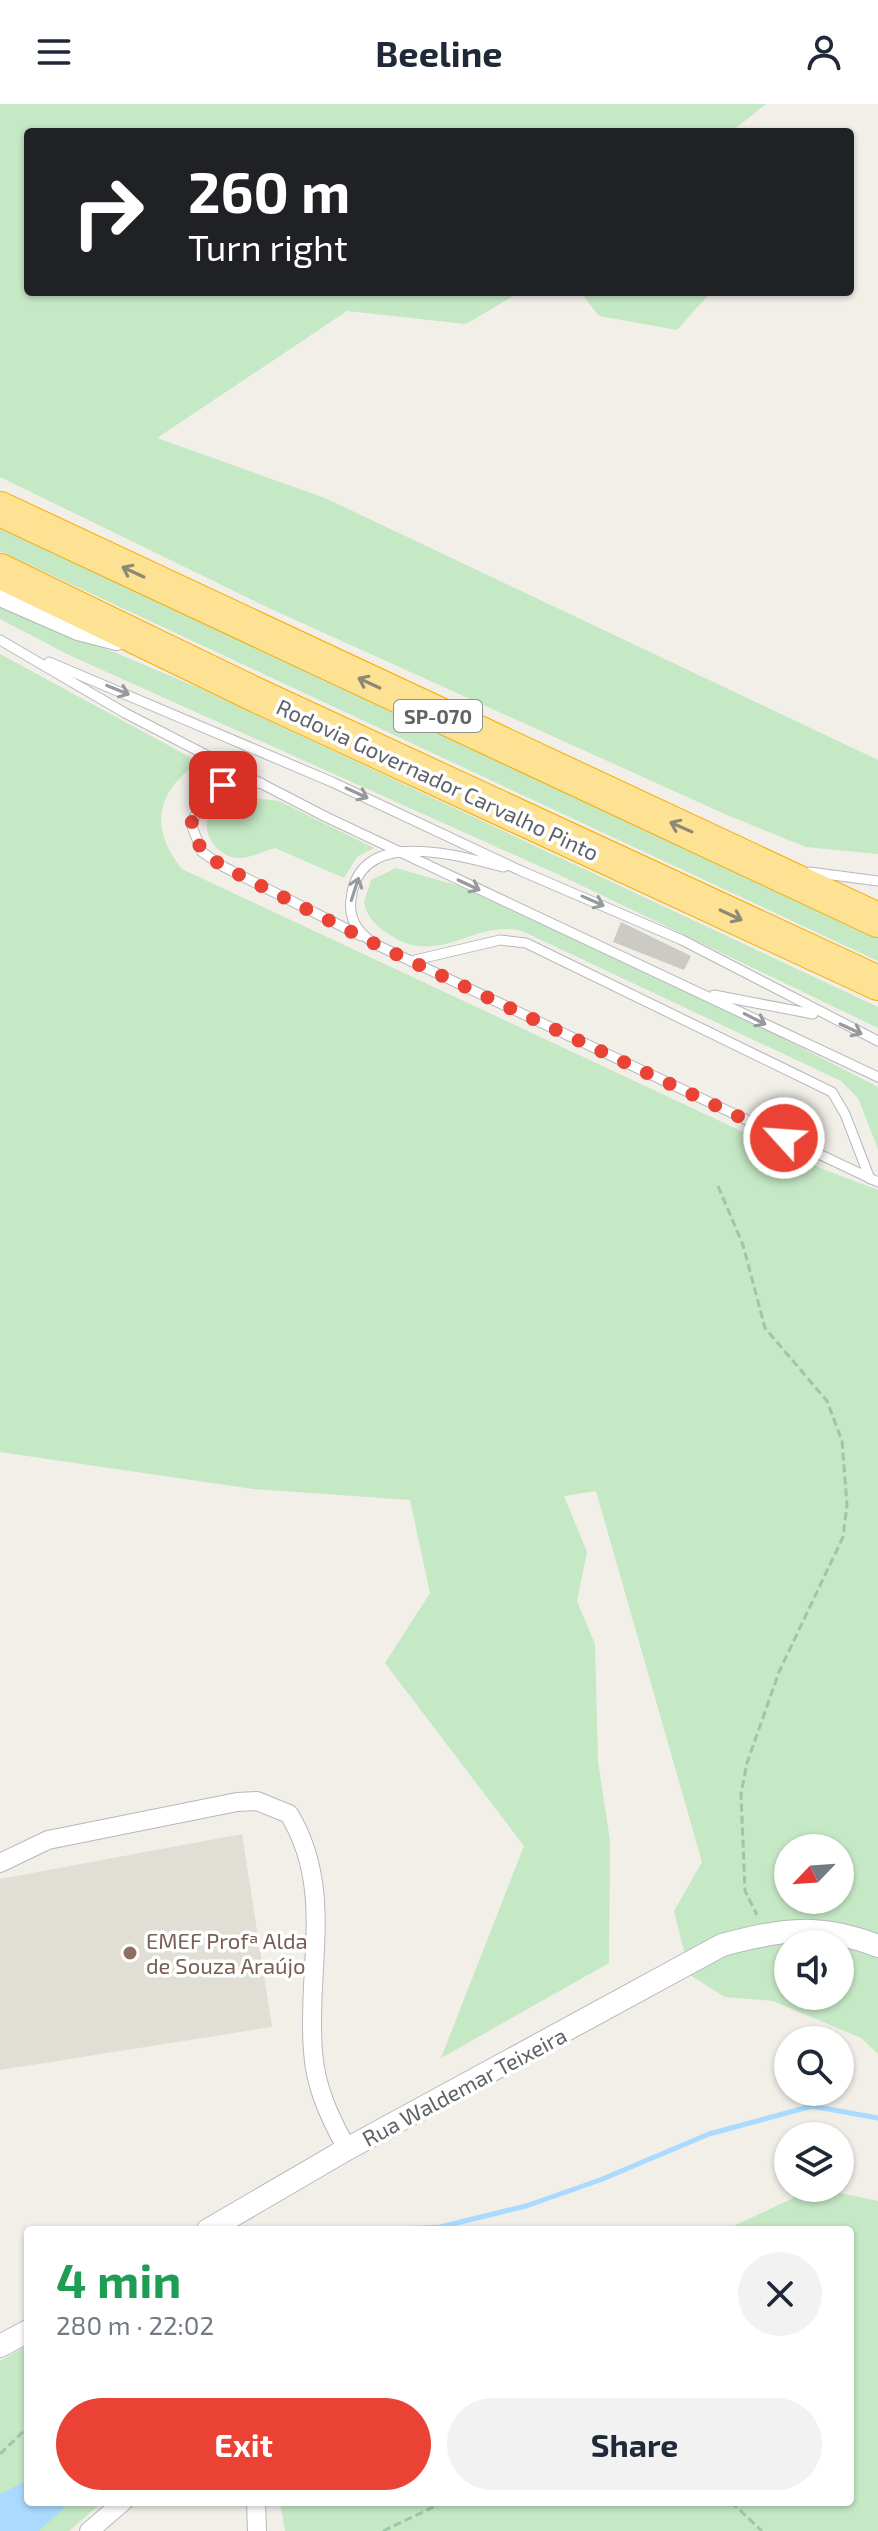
<!DOCTYPE html>
<meta charset="utf-8">
<style>
body{margin:0;font-family:"Exo 2",sans-serif;background:#f2f2f3;color:#1f2937;height:100vh;display:flex;flex-direction:column;font-size:30px;white-space:nowrap}
*{box-sizing:border-box;margin:0}
p{font-size:26px;color:#747a83}
.icon{flex:none;width:44px;height:44px;fill:none;stroke:currentColor;stroke-width:2;stroke-linecap:round;stroke-linejoin:round}
.map{position:relative;flex:1;overflow:hidden}
.details{position:absolute;left:24px;top:2122px;width:830px;height:280px;display:flex;flex-direction:column;background:#fff;border-radius:8px;box-shadow:0 2px 6px #0004}
.details>*{flex:none}
.guide{position:absolute;left:24px;top:24px;width:830px;height:168px;border-radius:8px;box-shadow:0 2px 6px #0004;background:#202124;color:#fff;overflow:hidden}
.needle{width:52px;rotate:245deg}
.controls{position:absolute;left:774px;top:1730px;display:grid;gap:16px}
.controls a{display:grid;place-items:center;width:80px;height:80px;border-radius:50%;background:#fff;box-shadow:0 2px 6px #0004;font-size:40px}
.pin{position:absolute;display:grid;place-items:center;width:68px;height:68px;color:#fff;margin:-34px;border-radius:16px;box-shadow:0 4px 12px #0006}
.me{position:absolute;width:88px;margin:-44px;rotate:296deg;stroke-linejoin:round;filter:drop-shadow(0 0 6px #0008)}
.turn{display:flex;align-items:center;gap:28px;height:168px;padding:0 32px;font-size:36px}
.turn .icon{width:104px;height:104px;stroke-width:2.5}
.turn b{display:block;font-size:56px;line-height:68px}
.round{display:grid;place-items:center;flex:none;width:84px;height:84px;border-radius:42px;background:#f2f2f3}
.overview{display:flex;align-items:center;justify-content:space-between;height:136px;padding:0 32px}
h1{font-size:48px;font-weight:700;line-height:60px;color:#1e9e55}
.cta{display:flex;gap:16px;margin-top:auto;padding:16px 32px}
.cta a{flex:1;height:92px;border-radius:48px;background:#ea4335;color:#fff;font-size:32px;font-weight:700;line-height:92px;text-align:center}
.cta a+a{background:#f2f2f3;color:#1f2937}
header{display:flex;justify-content:space-between;align-items:center;height:104px;padding:0 32px;background:#fff;font-size:36px;font-weight:700}
.map>svg:first-child{display:block}
</style>
<header><svg class="icon" aria-label="menu" viewBox="0 0 24 24"><path d="M4 6h16M4 12h16M4 18h16"/></svg>Beeline<svg class="icon" aria-label="person" viewBox="0 0 24 24"><circle cx="12" cy="8" r="4"/><path d="M4 21q1-7 8-7t8 7"/></svg></header>
<div class="map">
<svg width="878" height="2427" viewBox="0 0 878 2427">
<rect width="100%" height="100%" fill="#f1efe8"/>
<!-- education -->
<polygon fill="#e1ded6" points="242,1730 272,1923 0,1966 0,1775"/>
<!-- green -->
<g fill="#c5e8c5" fill-rule="evenodd">
<polygon points="0,0 766,0 731,28 28,28 28,188 520,188 466,220 347,207 157,334 325,394 878,656 878,750 806,743 727,711 269,504 0,373"/>
<polygon points="580,188 711,188 677,226 599,212"/>
<polygon points="0,410 878,824 878,857 0,447"/>
<polygon points="0,500 199,584 878,903 878,924 566,774 71,552 0,515"/>
<path d="M0,550l199,108c-42,29 -51,65 -17,107l638,299 58,22v864l-17,-16 -88,-37 -48,-4 -35,-22 -16,-64 28,-49 -106,-371 -32,5 23,56 -10,49 18,43 3,117 12,80 -1,122 -168,95 83,-212 -139,-183 45,-70 -20,-93 -157,-11 -253,-37zM788,1744h52v52h-52zM788,1840h52v52h-52z"/>
<path d="M231,691l48,6 95,47 -17,9 -13,21 -69,-30c-11,3 -25,10 -37,10 -25,-2 -42,-33 -23,-52 4,-4 11,-7 16,-11z"/>
<path d="M396,764l60,17 70,30 184,86 168,86v62l-20,-51 -17,-17 -319,-150c-49,-12 -82,37 -132,4 -14,-9 -23,-17 -26,-33l7,-22z"/>
<polygon points="815,2084 878,2097 878,2427 285,2427 280,2398 850,2398 850,2126 725,2126"/>
<polygon points="28,2241 28,2398 102,2398 69,2427 0,2427 0,2257"/>
</g>
<!-- water -->
<polygon fill="#aadaff" points="28,2376 28,2398 70,2398 39,2427 0,2427 0,2390"/>
<g fill="none" stroke-linecap="round" stroke-linejoin="round">
<!-- stream -->
<polyline stroke="#aadaff" stroke-width="5" points="379,2126 440,2123 526,2102 600,2076 709,2030 812,2002 878,2014"/>
</g>
<!-- building -->
<polygon fill="#cccac5" points="621,818 691,852 684,866 613,838"/>
<g fill="none" stroke-linecap="round" stroke-linejoin="round">
<defs>
<g id="service">
<polyline points="0,536 125,609 326,713 878,973"/>
<polyline points="49,558 332,678 519,766 682,836 878,937"/>
<path d="M261,679c-41,2 -52,2 -70,41l11,28 22,15 137,69"/>
<path d="M504,763c-46,-11 -146,-42 -153,33 -3,21 9,35 26,45l501,237"/>
<polyline points="810,768 878,777"/>
<polyline points="411,857 500,836 526,839 832,988 845,1010 870,1075"/>
<polyline points="714,891 813,910"/>
</g>
<g id="minor">
<polyline points="0,493 78,527 117,537"/>
<path d="M0,1759l48,-23 189,-38 20,-1 32,13c46,76 17,155 24,237 2,36 17,67 34,98"/>
<polyline points="256,2398 257,2427"/>
<polyline points="89,2427 123,2398"/>
</g>
<g id="tertiary">
<path d="M208,2126l139,-81 375,-204c61,-16 96,-22 156,1"/>
<polyline points="0,2242 28,2227"/>
</g>
<g id="motorway">
<polyline points="0,405 878,816"/>
<polyline points="0,467 254,590 878,879"/>
</g>
</defs>
<!-- service casing -->
<use href="#service" stroke="#b5b8bc" stroke-width="11"/>
<!-- minor casing -->
<use href="#minor" stroke="#b5b8bc" stroke-width="20"/>
<!-- tertiary casing -->
<use href="#tertiary" stroke="#b5b8bc" stroke-width="24"/>
<!-- motorway casing -->
<use href="#motorway" stroke="#f9ab00" stroke-width="36"/>
<!-- path -->
<g stroke="#9cc7a9" stroke-width="3" stroke-dasharray="8 4" stroke-linecap="butt">
<polyline points="718,1082 743,1141 765,1224 827,1297 842,1337 847,1401 843,1433 779,1568 747,1659 741,1690 745,1787 757,1811"/>
<polyline points="0,2350 28,2323"/>
<polyline points="731,2398 762,2427"/>
<polyline points="383,2427 444,2398"/>
</g>
<!-- service -->
<use href="#service" stroke="#fff" stroke-width="9"/>
<!-- minor -->
<use href="#minor" stroke="#fff" stroke-width="18"/>
<!-- tertiary -->
<use href="#tertiary" stroke="#fff" stroke-width="22"/>
<!-- motorway -->
<use href="#motorway" stroke="#fde293" stroke-width="34"/>
</g>
<!-- one-way arrows -->
<defs><path id="oneway-shaft" d="M-6 0H5M1.5-3L5.5 0L1.5 3" fill="none" stroke-width="1.6" stroke-linecap="round" stroke-linejoin="round" transform="scale(2)"/></defs>
<g stroke="#8e8975">
<use href="#oneway-shaft" transform="translate(133 468) rotate(-155)"/>
<use href="#oneway-shaft" transform="translate(369 579) rotate(-155)"/>
<use href="#oneway-shaft" transform="translate(681 723) rotate(-156)"/>
<use href="#oneway-shaft" transform="translate(731 811) rotate(25)"/>
</g>
<g stroke="#979a9d">
<use href="#oneway-shaft" transform="translate(118 586) rotate(22)"/>
<use href="#oneway-shaft" transform="translate(357 689) rotate(25)"/>
<use href="#oneway-shaft" transform="translate(469 781) rotate(25)"/>
<use href="#oneway-shaft" transform="translate(355 785) rotate(-72)"/>
<use href="#oneway-shaft" transform="translate(593 797) rotate(24)"/>
<use href="#oneway-shaft" transform="translate(755 915) rotate(27)"/>
<use href="#oneway-shaft" transform="translate(851 925) rotate(25)"/>
</g>
<g fill="none" stroke-linecap="round" stroke-linejoin="round">
<!-- route -->
<polyline stroke="#ea4335" stroke-width="14" stroke-dasharray="0 25.2" points="223,681 203,694 191,720 202,748 224,763 377,841 784,1034"/>
</g>
<!-- markers -->
<circle fill="#8d6e63" stroke="#fff" stroke-width="3" cx="130" cy="1849" r="8"/>
<g text-anchor="middle" dominant-baseline="central" stroke-width="7" stroke-linejoin="round" paint-order="stroke">
<!-- shield labels -->
<rect fill="#fff" stroke="#8f9295" stroke-width="2" x="394" y="596" width="88" height="32" rx="6"/>
<g font-size="20" font-weight="bold" fill="#5f6368">
<text x="438" y="612">SP-070</text>
</g>
<!-- street labels -->
<g font-size="22" fill="#5f6368" stroke="#fff">
<text transform="translate(438 675) rotate(25)">Rodovia Governador Carvalho Pinto</text>
<text transform="translate(464 1982) rotate(-28)">Rua Waldemar Teixeira</text>
</g>
<!-- education labels -->
<g font-size="22" fill="#785e54" stroke="#fff" text-anchor="start">
<text x="146" y="1836">EMEF Profª Alda<tspan x="146" dy="25">de Souza Araújo</tspan></text>
</g>
</g>
</svg>
<div class="controls">
<a><svg class="needle" viewBox="-14 -14 28 28"><path d="M0-13l5 13h-10z" fill="#e53935"/><path d="M0 13l5-13h-10z" fill="#747a83"/></svg></a>
<a><svg class="icon" aria-label="sound" viewBox="0 0 24 24"><path d="M4 9h4l5-4v14l-5-4H4zM17 9q2 3 0 6"/></svg></a>
<a><svg class="icon" aria-label="search" viewBox="0 0 24 24"><circle cx="10" cy="10" r="6"/><path d="M15 15l6 6"/></svg></a>
<a><svg class="icon" aria-label="layers" viewBox="0 0 24 24"><path d="M12 4l9 5-9 5-9-5zM3 14l9 5 9-5"/></svg></a>
</div>
<div class="pin" style="left:223px;top:681px;background:#d93025"><svg class="icon" aria-label="arrive" viewBox="0 0 24 24"><path d="M6 21V4h12l-3 4 3 4H6"/></svg></div>
<svg class="me" style="left:784px;top:1034px" viewBox="-20 -20 40 40"><circle r="17" fill="#ea4335" stroke="#fff" stroke-width="3"/><path d="M0-11L8 9 0 5-8 9z" fill="#fff"/></svg>
<div class="guide">
<div class="turn"><svg class="icon" aria-label="right" viewBox="0 0 24 24"><path d="M7 20v-9h11M14 6l5 5-5 5"/></svg><div><b>260 m</b>Turn right</div></div>
</div>
<section class="details">
<div class="overview"><div><h1>4 min</h1><p>280 m · 22:02</p></div><a class="round"><svg class="icon" aria-label="close" viewBox="0 0 24 24"><path d="M6 6l12 12M18 6L6 18"/></svg></a></div>
<div class="cta"><a>Exit</a><a>Share</a></div>
</section>
</div>
